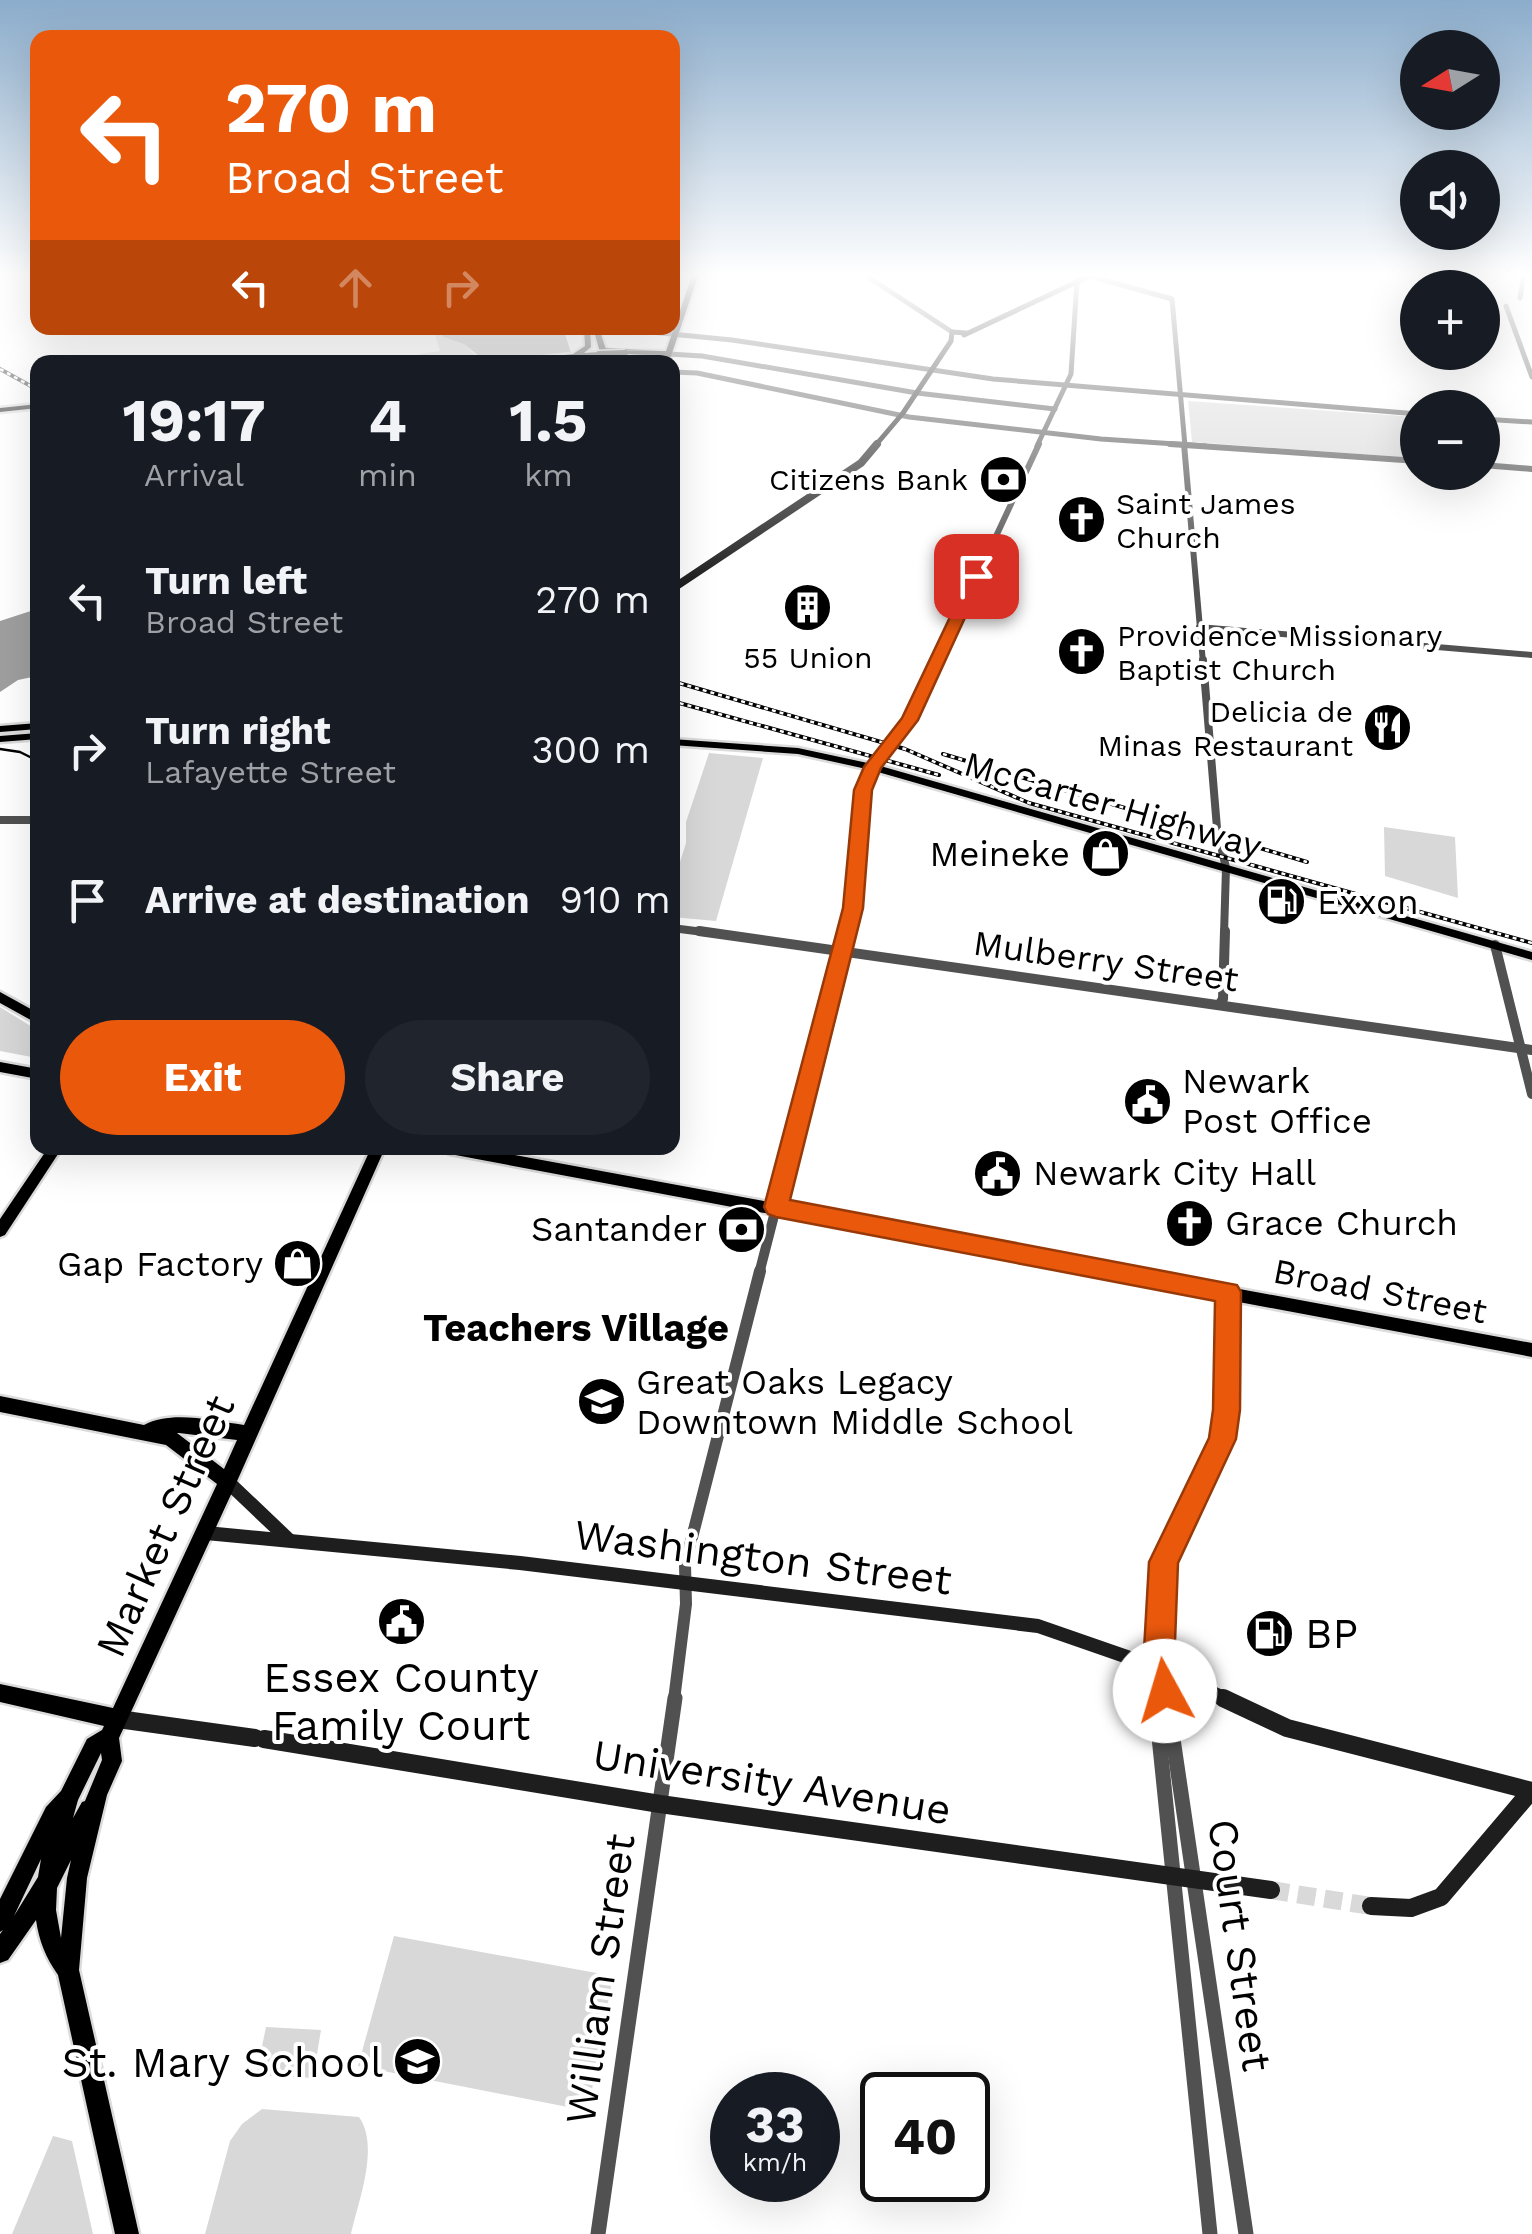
<!DOCTYPE html>
<meta charset="utf-8">
<style>
body{margin:0;font-family:"Work Sans",sans-serif;background:#20242c;color:#f1f3f6;height:100vh;display:flex;flex-direction:column;font-size:38px;white-space:nowrap}
*{box-sizing:border-box;margin:0}
p{font-size:32px;color:#9ea1a6}
.icon{flex:none;width:55px;height:55px;fill:none;stroke:currentColor;stroke-width:2;stroke-linecap:round;stroke-linejoin:round}
.map{position:relative;flex:1;overflow:hidden}
.sheet{position:absolute;left:30px;top:355px;width:650px;height:800px;display:flex;flex-direction:column;background:#171b24;border-radius:20px;box-shadow:0 10px 40px #0002}
.sheet>*{flex:none}
.top-card{position:absolute;left:30px;top:30px;width:650px;height:305px;border-radius:20px;box-shadow:0 10px 40px #0002;background:#ea580c;color:#fff;overflow:hidden}
.needle{width:65px;rotate:259deg}
.fabs{position:absolute;left:1400px;top:30px;display:grid;gap:20px}
.fabs a{display:grid;place-items:center;width:100px;height:100px;border-radius:50%;background:#171b24;box-shadow:0 10px 40px #0002;font-size:50px}
.speed{position:absolute;left:710px;top:2072px;display:flex;gap:20px;font-size:50px;font-weight:700;text-align:center}
.speed>*{display:grid;place-content:center;width:130px;height:130px;border-radius:50%;background:#171b24;box-shadow:0 10px 40px #0002;line-height:1}
.speed small{font-size:25px;font-weight:400}
.speed .limit{border:5px solid #111;border-radius:15px;background:#fff;color:#111}
.pin{position:absolute;display:grid;place-items:center;width:85px;height:85px;color:#fff;margin:-42px;border-radius:20px;box-shadow:0 5px 15px #0006}
.me{position:absolute;width:110px;margin:-55px;rotate:354deg;stroke-linejoin:round;filter:drop-shadow(0 0 8px #0008)}
.turn{display:flex;align-items:center;gap:35px;height:210px;padding:0 30px;font-size:45px}
.turn .icon{width:130px;height:130px;stroke-width:2.5}
.turn b{display:block;font-size:70px;line-height:85px}
.lanes{display:flex;align-items:center;height:95px;padding:0 30px;background:#0003;justify-content:center;gap:50px;direction:ltr}
.lanes .off{opacity:.35}
.eta{display:flex;justify-content:space-evenly;align-items:center;height:170px;text-align:center}
.eta b{font-size:60px;font-weight:700;line-height:70px}
.button{display:flex;gap:20px;margin-top:auto;padding:20px 30px}
.button a{flex:1;height:115px;border-radius:60px;background:#ea580c;color:#fff;font-size:40px;font-weight:700;line-height:115px;text-align:center}
.button a+a{background:#20242c;color:#f1f3f6}
ul{padding:0;list-style:none}
li{display:flex;align-items:center;gap:30px;height:150px;padding:0 30px}
li div{flex:1}
li b{display:block;font-size:38px}
li em{font-style:normal}
.map>svg:first-child{display:block}
</style>
<div class="map">
<svg width="1532" height="2234" viewBox="0 0 1532 2234">
<rect width="100%" height="100%" fill="#fff"/>
<!-- green -->
<g fill="#d8d8d8">
<polygon points="413,328 439,328 443,337 464,344 481,361 420,362 419,354 440,351 433,329 414,331"/>
<polygon points="1188,401 1417,417 1417,458 1192,442"/>
<polygon points="709,753 763,758 716,921 672,917 673,884 686,843 686,822"/>
<polygon points="1384,827 1455,837 1458,898 1385,876"/>
<polygon points="0,1007 37,1030 37,1058 0,1051"/>
<polygon points="394,1936 613,1976 588,2111 358,2066"/>
<polygon points="266,2027 321,2030 313,2078 256,2075"/>
<path d="M262,2109l97,8c21,30 -1,85 -8,117h-146l25,-93 12,-17z"/>
<polygon points="53,2136 72,2141 93,2234 12,2234"/>
</g>
<!-- water -->
<g fill="#9f9f9f">
<polygon points="439,328 563,328 574,362 486,362 464,344 443,337"/>
<polygon points="37,609 37,676 18,680 0,692 0,621"/>
</g>
<g fill="none" stroke-linecap="round" stroke-linejoin="round">
<!-- secondary-tunnel -->
<polyline stroke="#d9d9d9" stroke-width="18" stroke-dasharray="18 9" stroke-linecap="butt" points="1271,1890 1371,1906"/>
<defs>
<g id="primary">
<polygon points="693,273 699,273 669,362 663,362 665,355 623,354 625,351 666,351"/>
<polygon points="584,328 590,328 591,347 584,353 600,352 593,328 599,328 610,362 604,362 601,355 522,362 500,362 573,354 585,346"/>
<polygon points="38,404 38,408 0,412 0,408"/>
<polygon points="38,723 38,729 0,732 0,726"/>
<polygon points="38,733 38,739 0,742 0,736"/>
<polygon points="672,739 798,748 877,765 1532,952 1532,960 871,770 798,754 672,745"/>
<polygon points="0,992 38,1013 38,1024 0,1003"/>
<polygon points="0,1062 38,1069 38,1079 0,1072"/>
<polygon points="48,1148 62,1148 5,1235 0,1237 0,1219"/>
<path d="M371,1148h14l-151,340 -115,250 3,23 -15,34 -20,83 -8,92 60,264h-24l-57,-259c-12,-17 -19,-34 -22,-55l-28,40 -8,3v-29l3,-4 -3,2v-33l46,-92 15,-16 26,-52 15,-9 2,-4 -104,-24v-18l113,24 104,-224 -51,-39 -166,-33v-16l144,29c28,-15 69,-4 100,0zM177,1433h2l58,7 -13,29zM101,1753l1,7 -17,41 -3,1 -9,16 5,-18zM41,1859l-3,18 -24,39zM71,1860l-4,18 -6,60 -5,-28 1,-22z"/>
<polygon points="443,1148 477,1148 1532,1343 1532,1357 450,1154 445,1152"/>
</g>
</defs>
<!-- primary casing -->
<use href="#primary" stroke="#dbdbdb" stroke-width="5"/>
<!-- tertiary-far5 -->
<g stroke="#515151" stroke-width="5">
<polyline points="862,273 952,332"/>
<polyline points="1089,276 1172,299 1185,446"/>
<polyline points="1520,298 1524,273"/>
<polyline points="1506,306 1532,377"/>
<polyline points="610,328 732,340 993,379 1418,414"/>
<polyline points="603,350 702,356 917,393 1055,409"/>
<polyline points="672,372 697,373 909,417 1101,439 1206,446"/>
<polyline points="1482,419 1532,422"/>
<polyline points="1037,446 1071,374 1077,281"/>
</g>
<!-- tertiary-far4 -->
<g stroke="#515151" stroke-width="6">
<polyline points="1170,444 1418,461"/>
<polyline points="1184,444 1203,663"/>
<polyline points="1482,465 1532,469"/>
<polyline points="1199,627 1532,655"/>
<polyline points="937,663 1039,444"/>
</g>
<!-- tertiary-far3 -->
<g stroke="#515151" stroke-width="8">
<polyline points="1203,660 1217,828 1226,868 1224,934"/>
<polyline points="0,820 38,820"/>
<polyline points="672,928 719,934"/>
<polyline points="846,934 853,908 863,789 873,767 910,720 938,660"/>
</g>
<!-- tertiary-far2 -->
<g stroke="#515151" stroke-width="10">
<polyline points="699,931 1532,1050"/>
<polyline points="1495,945 1532,1094"/>
<polyline points="1219,1005 1223,999 1225,931"/>
<polyline points="759,1274 847,931"/>
</g>
<!-- tertiary-far1 -->
<g stroke="#515151" stroke-width="12">
<polyline points="1161,1677 1168,1700"/>
<polyline points="674,1700 686,1604 685,1565 760,1271"/>
<polyline points="1154,1700 1164,1562 1222,1439 1227,1410 1228,1293"/>
</g>
<!-- tertiary -->
<g stroke="#515151" stroke-width="15">
<polyline points="1155,1698 1210,2234"/>
<polyline points="1167,1698 1246,2234"/>
<polyline points="598,2234 675,1698"/>
</g>
<!-- secondary-far3 -->
<g stroke="#1e1e1e" stroke-width="5">
<polyline points="964,335 1096,273"/>
<polyline points="875,446 903,413 951,341 952,332 966,333"/>
</g>
<!-- secondary-far2 -->
<polyline stroke="#1e1e1e" stroke-width="8" points="672,589 861,463 877,444"/>
<!-- secondary-far1 -->
<g stroke="#1e1e1e" stroke-width="14">
<polyline points="228,1482 289,1540"/>
<polyline points="206,1533 520,1563 1038,1626 1159,1668 1228,1700"/>
</g>
<!-- secondary -->
<g stroke="#1e1e1e" stroke-width="18">
<polyline points="1223,1698 1287,1728 1532,1791"/>
<polyline points="118,1719 255,1738"/>
<polyline points="264,1739 660,1804 1271,1890"/>
<polyline points="1371,1906 1411,1908 1441,1897 1531,1791"/>
</g>
<!-- primary -->
<use href="#primary" fill="#000" fill-rule="evenodd"/>
<!-- tram -->
<polyline stroke="#000" stroke-width="2.5" points="0,749 20,752 38,761"/>
<defs>
<g id="rail">
<polyline points="0,369 38,390"/>
<polyline points="672,681 905,749 1029,803 1532,943"/>
<polyline points="672,701 939,775"/>
<polyline points="943,754 1307,862"/>
</g>
</defs>
<!-- rail casing -->
<use href="#rail" stroke="#000" stroke-width="4"/>
<!-- rail -->
<use href="#rail" stroke="#fff" stroke-width="2.5" stroke-dasharray="4" stroke-linecap="butt"/>
<defs>
<polyline id="primary-bridge" points="599,354 625,353"/>
</defs>
<!-- primary-bridge casing -->
<use href="#primary-bridge" stroke="#dbdbdb" stroke-width="9" stroke-linecap="butt"/>
<!-- primary-bridge -->
<use href="#primary-bridge" stroke="#000" stroke-width="6"/>
</g>
<!-- sky -->
<linearGradient id="sky" x2="0" y2="1"><stop stop-color="#8baccb"/><stop offset="0.47" stop-color="#fff"/><stop offset="1" stop-color="#fff" stop-opacity="0"/></linearGradient>
<rect width="1532" height="585" fill="url(#sky)"/>
<!-- route -->
<polygon fill="#ea580c" stroke="#983908" stroke-width="2.5" points="971,573 984,576 918,720 881,768 872,790 863,908 790,1200 1237,1285 1241,1292 1240,1410 1236,1439 1178,1563 1174,1668 1180,1691 1176,1702 1165,1706 1154,1702 1143,1668 1149,1562 1209,1438 1213,1410 1215,1301 776,1217 768,1214 764,1207 843,908 854,790 864,767 902,718"/>
<!-- icons -->
<defs>
<symbol id="bank-disc" viewBox="-11 -11 22 22"><circle r="9.5" fill="#000" stroke="#fff"/><path d="M-6-4H6V4H-6ZM0-2.3a2.3 2.3 0 1 0 0 4.6a2.3 2.3 0 1 0 0-4.6Z" fill="#fff"/></symbol>
<symbol id="church-disc" viewBox="-11 -11 22 22"><circle r="9.5" fill="#000" stroke="#fff"/><path d="M-1.2-6h2.4v3.5h3.3v2.4h-3.3V6h-2.4V-.1h-3.3v-2.4h3.3Z" fill="#fff"/></symbol>
<symbol id="building-disc" viewBox="-11 -11 22 22"><circle r="9.5" fill="#000" stroke="#fff"/><path d="M-4-6H4V6H1V3H-1V6H-4ZM-2.5-4.3h1.7v1.8h-1.7ZM.8-4.3h1.7v1.8H.8ZM-2.5-1h1.7V.8h-1.7ZM.8-1h1.7V.8H.8Z" fill="#fff"/></symbol>
<symbol id="restaurant-disc" viewBox="-11 -11 22 22"><circle r="9.5" fill="#000" stroke="#fff"/><path d="M-5-6h1v4h1v-4h1v4h1v-4h1v5L-1.5 .5V6h-2V.5L-5-1ZM5-6V6H3V1.5H1.5Q1.5-4 5-6Z" fill="#fff"/></symbol>
<symbol id="shop-disc" viewBox="-11 -11 22 22"><circle r="9.5" fill="#000" stroke="#fff"/><path d="M-5-2.5h2.3a2.7 3.5 0 0 1 5.4 0H5L5.5 6h-11ZM-1.5-2.5h3a1.5 2.3 0 0 0-3 0Z" fill="#fff"/></symbol>
<symbol id="fuel-disc" viewBox="-11 -11 22 22"><circle r="9.5" fill="#000" stroke="#fff"/><path d="M-5.5-6h7V0h2V4h1.3V-2.5L3-4.5l.8-.8L6-3V5H2.5V1h-1V6h-7ZM-4.2-4.7v3.2H.2V-4.7Z" fill="#fff"/></symbol>
<symbol id="civic-disc" viewBox="-11 -11 22 22"><circle r="9.5" fill="#000" stroke="#fff"/><path d="M-.6-6.5H3V-4.5H.6V-3L4-1V1h2V6H-6V1h2V-1L-.6-3ZM-1.2 2.5V6h2.4V2.5Z" fill="#fff"/></symbol>
<symbol id="school-disc" viewBox="-11 -11 22 22"><circle r="9.5" fill="#000" stroke="#fff"/><path d="M0-5L7-2L0 1L-7-2ZM-4 1L0 2.5L4 1V4Q0 6-4 4Z" fill="#fff"/></symbol>
</defs>
<g fill-rule="evenodd">
<use href="#bank-disc" x="976" y="452" width="55" height="55"/>
<use href="#church-disc" x="1054" y="492" width="55" height="55"/>
<use href="#building-disc" x="780" y="580" width="55" height="55"/>
<use href="#church-disc" x="1054" y="624" width="55" height="55"/>
<use href="#restaurant-disc" x="1360" y="700" width="55" height="55"/>
<use href="#shop-disc" x="1078" y="826" width="55" height="55"/>
<use href="#fuel-disc" x="1254" y="874" width="55" height="55"/>
<use href="#civic-disc" x="1120" y="1074" width="55" height="55"/>
<use href="#civic-disc" x="970" y="1146" width="55" height="55"/>
<use href="#church-disc" x="1162" y="1196" width="55" height="55"/>
<use href="#bank-disc" x="714" y="1202" width="55" height="55"/>
<use href="#shop-disc" x="270" y="1236" width="55" height="55"/>
<use href="#school-disc" x="574" y="1374" width="55" height="55"/>
<use href="#civic-disc" x="374" y="1594" width="55" height="55"/>
<use href="#fuel-disc" x="1242" y="1606" width="55" height="55"/>
<use href="#school-disc" x="390" y="2034" width="55" height="55"/>
</g>
<g text-anchor="middle" dominant-baseline="central" stroke-width="8" stroke-linejoin="round" paint-order="stroke">
<!-- far-poi labels -->
<g font-size="30" fill="#000" stroke="#fff" text-anchor="end">
<text x="968" y="479">Citizens Bank</text>
<text x="1116" y="503" text-anchor="start">Saint James<tspan x="1116" dy="34">Church</tspan></text>
<text x="1117" y="635" text-anchor="start">Providence Missionary<tspan x="1117" dy="34">Baptist Church</tspan></text>
<text x="808" y="657" text-anchor="middle">55 Union</text>
<text x="1353" y="711">Delicia de<tspan x="1353" dy="34">Minas Restaurant</tspan></text>
</g>
<!-- street labels -->
<g font-size="35" fill="#000" stroke="#fff">
<text transform="translate(1113 805) rotate(16)">McCarter Highway</text>
<text transform="translate(1106 961) rotate(8)">Mulberry Street</text>
<text transform="translate(1380 1291) rotate(11)">Broad Street</text>
</g>
<!-- poi labels -->
<g font-size="35" fill="#000" stroke="#fff" text-anchor="start">
<text x="1070" y="854" text-anchor="end">Meineke</text>
<text x="1317" y="902">Exxon</text>
<text x="1182" y="1081">Newark<tspan x="1182" dy="40">Post Office</tspan></text>
<text x="1033" y="1173">Newark City Hall</text>
<text x="1225" y="1223">Grace Church</text>
<text x="707" y="1229" text-anchor="end">Santander</text>
<text x="263" y="1264" text-anchor="end">Gap Factory</text>
<text x="636" y="1382">Great Oaks Legacy<tspan x="636" dy="40">Downtown Middle School</tspan></text>
</g>
<!-- neighbourhood labels -->
<g font-size="38" font-weight="bold" fill="#000" stroke="#fff">
<text x="576" y="1328">Teachers Village</text>
</g>
<!-- near-street labels -->
<g font-size="42" fill="#000" stroke="#fff">
<text transform="translate(165 1526) rotate(-66)">Market Street</text>
<text transform="translate(763 1557) rotate(7)">Washington Street</text>
<text transform="translate(772 1782) rotate(9)">University Avenue</text>
<text transform="translate(1240 1945) rotate(82)">Court Street</text>
<text transform="translate(600 1979) rotate(-82)">William Street</text>
</g>
<!-- near-poi labels -->
<g font-size="42" fill="#000" stroke="#fff" text-anchor="start">
<text x="1305" y="1633">BP</text>
<text x="401" y="1677" text-anchor="middle">Essex County<tspan x="401" dy="48">Family Court</tspan></text>
<text x="383" y="2062" text-anchor="end">St. Mary School</text>
</g>
</g>
</svg>
<div class="fabs">
<a><svg class="needle" viewBox="-14 -14 28 28"><path d="M0-13l5 13h-10z" fill="#e53935"/><path d="M0 13l5-13h-10z" fill="#9ea1a6"/></svg></a>
<a><svg class="icon" aria-label="sound" viewBox="0 0 24 24"><path d="M4 9h4l5-4v14l-5-4H4zM17 9q2 3 0 6"/></svg></a>
<a>+</a>
<a>−</a>
</div>
<div class="speed"><div>33<small>km/h</small></div><div class="limit">40</div></div>
<div class="pin" style="left:976px;top:576px;background:#d93025"><svg class="icon" aria-label="arrive" viewBox="0 0 24 24"><path d="M6 21V4h12l-3 4 3 4H6"/></svg></div>
<svg class="me" style="left:1165px;top:1691px" viewBox="-20 -20 40 40"><circle r="19" fill="#fff"/><path d="M0-13L10 11 0 6-10 11z" fill="#ea580c"/></svg>
<div class="top-card">
<div class="turn"><svg class="icon" aria-label="left" viewBox="0 0 24 24"><path d="M17 20v-9H6M10 6l-5 5 5 5"/></svg><div><b>270 m</b>Broad Street</div></div>
<div class="lanes"><svg class="icon" aria-label="left" viewBox="0 0 24 24"><path d="M17 20v-9H6M10 6l-5 5 5 5"/></svg><svg class="icon off" aria-label="ahead" viewBox="0 0 24 24"><path d="M12 20V5M6 11l6-6 6 6"/></svg><svg class="icon off" aria-label="right" viewBox="0 0 24 24"><path d="M7 20v-9h11M14 6l5 5-5 5"/></svg></div>
</div>
<section class="sheet">
<div class="eta">
<div><b>19:17</b><p>Arrival</p></div>
<div><b>4</b><p>min</p></div>
<div><b>1.5</b><p>km</p></div>
</div>
<ul>
<li><svg class="icon" aria-label="left" viewBox="0 0 24 24"><path d="M17 20v-9H6M10 6l-5 5 5 5"/></svg><div><b>Turn left</b><p>Broad Street</p></div><em>270 m</em></li>
<li><svg class="icon" aria-label="right" viewBox="0 0 24 24"><path d="M7 20v-9h11M14 6l5 5-5 5"/></svg><div><b>Turn right</b><p>Lafayette Street</p></div><em>300 m</em></li>
<li><svg class="icon" aria-label="arrive" viewBox="0 0 24 24"><path d="M6 21V4h12l-3 4 3 4H6"/></svg><div><b>Arrive at destination</b></div><em>910 m</em></li>
</ul>
<div class="button"><a>Exit</a><a>Share</a></div>
</section>
</div>
